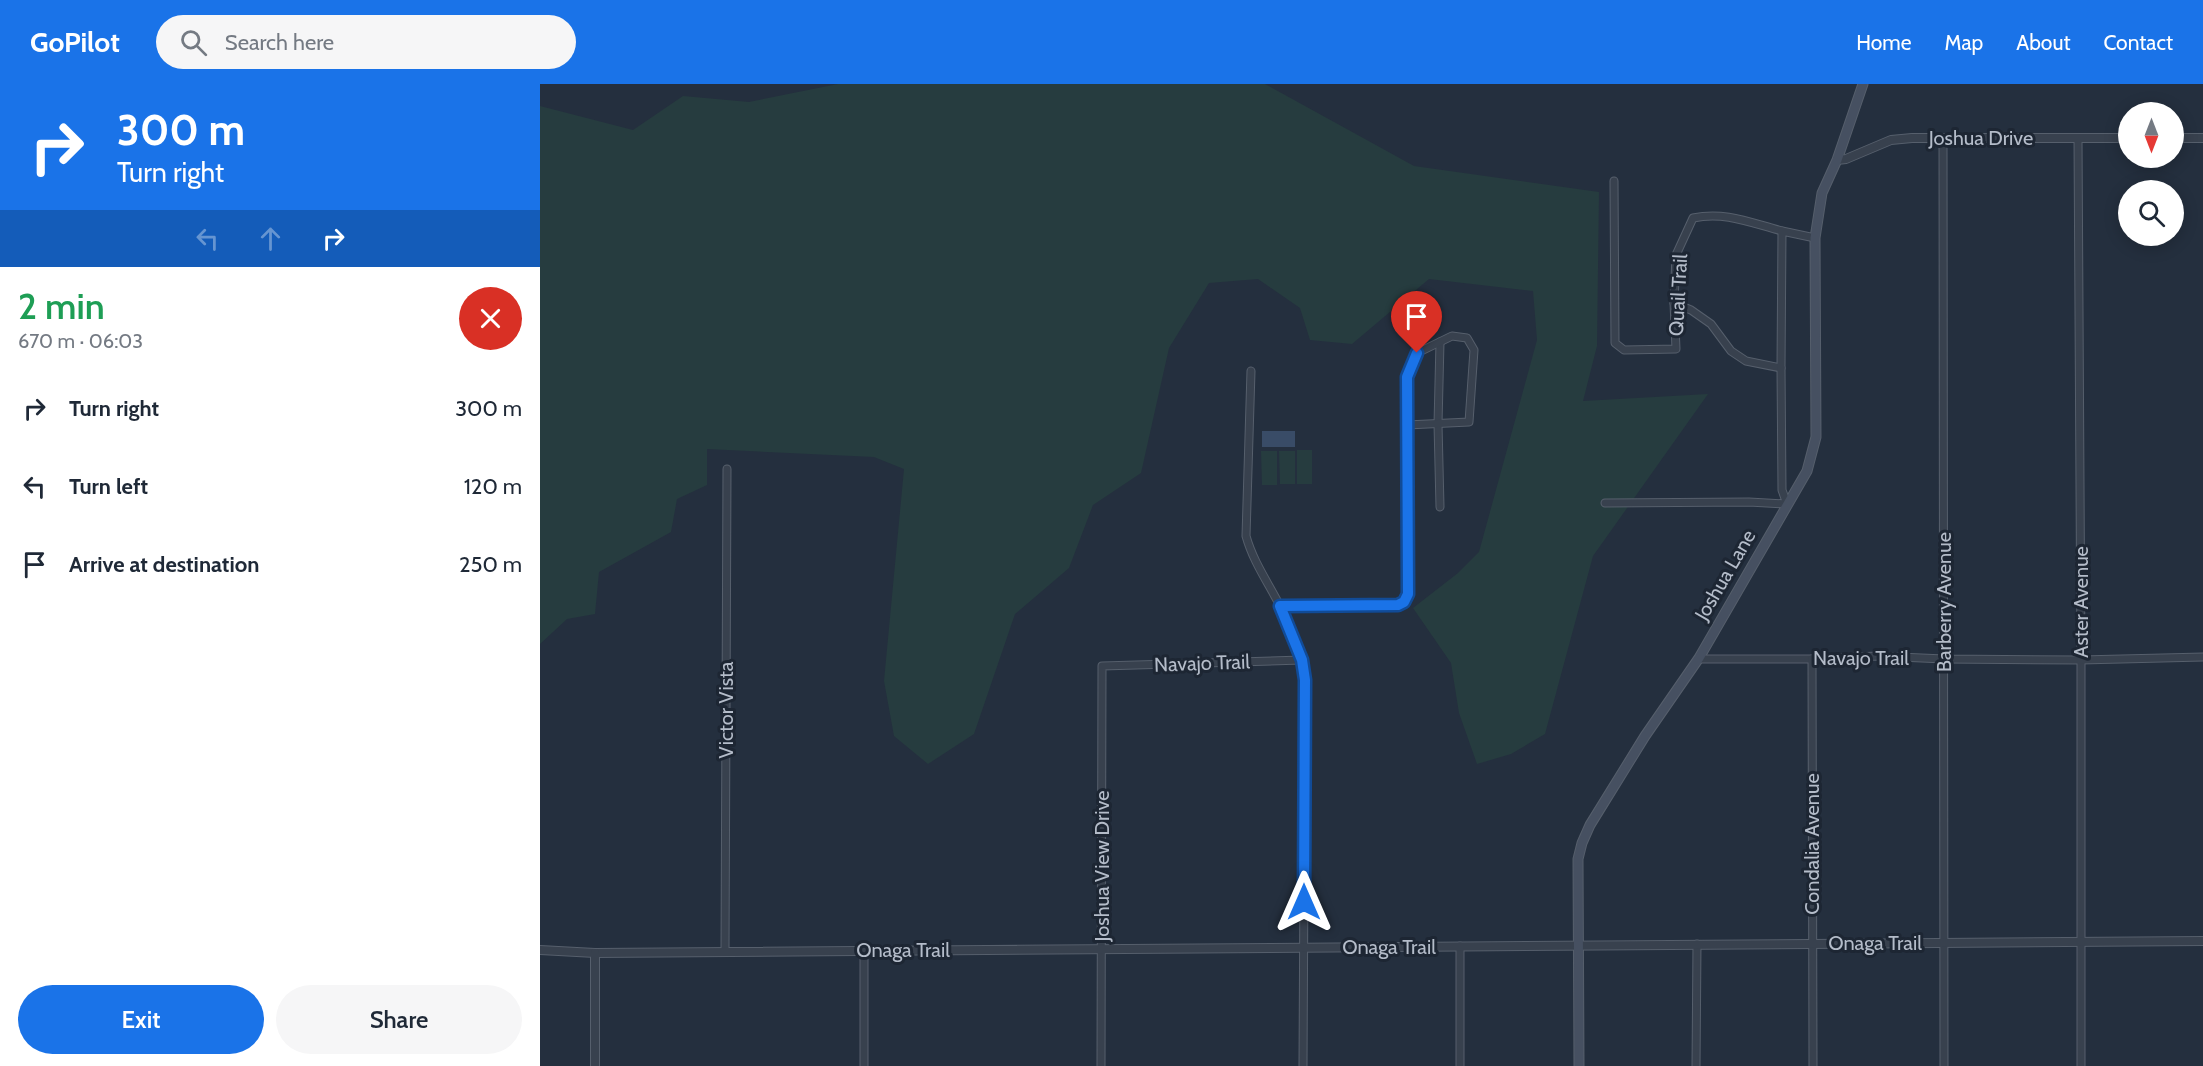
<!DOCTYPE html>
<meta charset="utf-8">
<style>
body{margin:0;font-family:Cabin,sans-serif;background:#f6f6f7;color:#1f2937;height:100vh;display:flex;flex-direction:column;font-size:22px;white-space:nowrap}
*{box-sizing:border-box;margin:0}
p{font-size:20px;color:#747a83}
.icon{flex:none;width:33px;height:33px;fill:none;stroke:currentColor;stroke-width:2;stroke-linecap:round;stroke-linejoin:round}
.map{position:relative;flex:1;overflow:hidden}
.panel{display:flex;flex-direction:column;background:#fff;width:540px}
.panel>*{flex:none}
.banner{background:#1a73e8;color:#fff;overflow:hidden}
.needle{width:39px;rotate:180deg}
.tools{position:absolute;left:1578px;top:18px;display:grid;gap:12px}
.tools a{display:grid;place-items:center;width:66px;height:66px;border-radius:50%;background:#fff;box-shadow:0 3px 15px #0003;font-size:30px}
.pin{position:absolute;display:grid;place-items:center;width:51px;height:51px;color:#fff;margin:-62px -26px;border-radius:50% 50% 50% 0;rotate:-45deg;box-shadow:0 0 6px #0007}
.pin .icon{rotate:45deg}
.me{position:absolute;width:66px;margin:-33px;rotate:0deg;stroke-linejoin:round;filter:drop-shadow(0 0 4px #0008)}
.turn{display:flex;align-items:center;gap:21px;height:126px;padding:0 18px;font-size:27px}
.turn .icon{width:78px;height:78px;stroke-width:2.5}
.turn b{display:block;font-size:42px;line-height:51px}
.lanes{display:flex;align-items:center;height:57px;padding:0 18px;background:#0003;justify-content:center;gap:30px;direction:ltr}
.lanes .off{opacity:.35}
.round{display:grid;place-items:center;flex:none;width:63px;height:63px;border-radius:32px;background:#f6f6f7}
.overview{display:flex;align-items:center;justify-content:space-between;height:102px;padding:0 18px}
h1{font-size:36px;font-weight:600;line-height:45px;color:#1e9e55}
.cta{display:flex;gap:12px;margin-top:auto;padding:12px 18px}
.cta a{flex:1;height:69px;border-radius:36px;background:#1a73e8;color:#fff;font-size:24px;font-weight:600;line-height:69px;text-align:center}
.cta a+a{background:#f6f6f7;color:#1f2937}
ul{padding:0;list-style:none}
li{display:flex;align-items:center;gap:18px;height:78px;padding:0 18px}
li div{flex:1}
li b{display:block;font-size:22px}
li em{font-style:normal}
header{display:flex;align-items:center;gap:36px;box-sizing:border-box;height:84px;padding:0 30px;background:#1a73e8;color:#fff}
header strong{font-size:28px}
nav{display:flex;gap:33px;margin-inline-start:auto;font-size:21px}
.search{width:420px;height:54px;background:#f6f6f7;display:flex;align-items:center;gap:15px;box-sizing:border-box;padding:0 21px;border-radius:33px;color:#747a83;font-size:22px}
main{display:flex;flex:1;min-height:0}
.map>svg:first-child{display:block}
</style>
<header>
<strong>GoPilot</strong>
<div class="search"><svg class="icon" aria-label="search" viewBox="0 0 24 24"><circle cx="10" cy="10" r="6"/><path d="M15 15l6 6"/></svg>Search here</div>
<nav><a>Home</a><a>Map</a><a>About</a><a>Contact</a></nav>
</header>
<main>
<section class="panel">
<div class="banner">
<div class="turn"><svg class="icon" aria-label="right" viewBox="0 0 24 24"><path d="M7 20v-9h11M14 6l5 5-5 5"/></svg><div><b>300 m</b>Turn right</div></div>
<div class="lanes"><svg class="icon off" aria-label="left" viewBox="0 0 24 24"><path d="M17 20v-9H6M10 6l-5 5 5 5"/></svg><svg class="icon off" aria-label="ahead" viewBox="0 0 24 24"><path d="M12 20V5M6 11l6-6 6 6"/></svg><svg class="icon" aria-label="right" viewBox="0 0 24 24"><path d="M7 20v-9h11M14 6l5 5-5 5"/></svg></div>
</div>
<div class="overview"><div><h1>2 min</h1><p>670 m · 06:03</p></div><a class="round" style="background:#d93025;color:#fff"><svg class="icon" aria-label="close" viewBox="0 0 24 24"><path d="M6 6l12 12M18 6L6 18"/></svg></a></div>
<ul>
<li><svg class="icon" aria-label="right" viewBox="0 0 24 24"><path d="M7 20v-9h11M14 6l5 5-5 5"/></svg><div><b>Turn right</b></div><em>300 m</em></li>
<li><svg class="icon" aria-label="left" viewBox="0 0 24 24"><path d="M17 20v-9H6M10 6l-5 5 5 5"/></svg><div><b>Turn left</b></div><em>120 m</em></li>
<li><svg class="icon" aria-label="arrive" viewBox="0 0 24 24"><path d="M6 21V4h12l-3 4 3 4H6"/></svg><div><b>Arrive at destination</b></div><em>250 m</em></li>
</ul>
<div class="cta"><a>Exit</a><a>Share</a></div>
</section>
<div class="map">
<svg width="1663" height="982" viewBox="0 0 1663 982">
<rect width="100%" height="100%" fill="#242f3e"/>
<!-- green -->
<g fill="#263c3f">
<polygon points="298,0 725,0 874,82 1059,108 1057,262 1043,317 1168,310 1053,472 1005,650 971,670 937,680 919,629 911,579 873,524 918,489 939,468 997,256 993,207 889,195 812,260 770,256 760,224 718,195 669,199 629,264 601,389 553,421 529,484 475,530 434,650 388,680 354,652 344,597 364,385 334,373 167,365 167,401 137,415 131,448 59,488 55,530 27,535 0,560 0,22 93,46 143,12 209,18"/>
<rect x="757" y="366" width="15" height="34"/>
<polygon points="721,367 737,367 737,401 722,401"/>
<polygon points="739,367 755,367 755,400 740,400"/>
</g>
<!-- water -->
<rect fill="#394c67" x="722" y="347" width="33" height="16"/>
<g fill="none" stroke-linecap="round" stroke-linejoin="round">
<defs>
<g id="minor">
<polyline points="1403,54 1404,982"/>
<polyline points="1538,54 1541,576 1541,982"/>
<path d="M1074,97l1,162 9,7 52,-1 -2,-46 2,-48 17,-37c32,-7 58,5 89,13"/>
<polyline points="1134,219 1151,226 1171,240 1191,267 1206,277 1241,284"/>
<polyline points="900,258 898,340 900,423"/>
<path d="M711,287l-5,165c7,25 21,45 33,68 12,22 21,50 26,75l-2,387"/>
<polyline points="1065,419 1209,418 1247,420 1242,406 1241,284 1242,147 1275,154"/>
<polyline points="740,522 858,521 864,518 868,510 867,293 877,269 912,252 927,254 934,266 929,338 867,341"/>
<polyline points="1158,575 1272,575 1337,572 1404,575 1541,576 1663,573"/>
<polyline points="1272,575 1273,982"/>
<polyline points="920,862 920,982"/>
<polyline points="185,868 187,385"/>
<polyline points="324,982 324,867"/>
<polyline points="561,982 562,582 762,576"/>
<polyline points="1156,982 1157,860"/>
</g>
<g id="tertiary">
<polyline points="1634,54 1663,54"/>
<polyline points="1297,76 1306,75 1351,56 1372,54 1588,54"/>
<polyline points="0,866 55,869 1663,857"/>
<polyline points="55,869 55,982"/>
</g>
<polyline id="secondary" points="1039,982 1038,775 1042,759 1050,741 1105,652 1159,574 1267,387 1276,353 1275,154 1282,109 1297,76 1323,0"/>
</defs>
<!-- minor casing -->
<use href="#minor" stroke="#565f6c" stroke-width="9"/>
<!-- tertiary casing -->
<use href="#tertiary" stroke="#565f6c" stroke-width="10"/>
<!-- secondary casing -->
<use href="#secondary" stroke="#565f6c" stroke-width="11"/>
<!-- minor -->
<use href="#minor" stroke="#38414e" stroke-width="7"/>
<!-- tertiary -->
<use href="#tertiary" stroke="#38414e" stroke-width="8"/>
<!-- secondary -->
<use href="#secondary" stroke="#465061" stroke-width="9"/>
</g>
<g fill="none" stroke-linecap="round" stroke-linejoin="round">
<defs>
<polyline id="route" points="764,818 765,596 762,576 740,522 858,521 864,518 868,510 867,293 877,269"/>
</defs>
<!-- route casing -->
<use href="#route" stroke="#114b97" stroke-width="15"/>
<!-- route -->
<use href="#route" stroke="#1a73e8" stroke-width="10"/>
</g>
<g text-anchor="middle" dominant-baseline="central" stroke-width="6" stroke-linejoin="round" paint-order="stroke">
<!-- street labels -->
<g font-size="20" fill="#b4bcc9" stroke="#1d2633">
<text x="1441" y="54">Joshua Drive</text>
<text transform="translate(1138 211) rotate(-87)">Quail Trail</text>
<text transform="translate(1185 491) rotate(-60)">Joshua Lane</text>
<text transform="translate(1404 518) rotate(-90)">Barberry Avenue</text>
<text transform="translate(1541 518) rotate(-90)">Aster Avenue</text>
<text x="1321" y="574">Navajo Trail</text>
<text transform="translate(662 579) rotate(-2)">Navajo Trail</text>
<text transform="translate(186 626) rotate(-90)">Victor Vista</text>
<text transform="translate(1272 760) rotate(-90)">Condalia Avenue</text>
<text transform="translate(562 782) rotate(-90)">Joshua View Drive</text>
<text x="1335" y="859">Onaga Trail</text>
<text x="849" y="863">Onaga Trail</text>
<text x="363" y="866">Onaga Trail</text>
</g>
</g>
</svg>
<div class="tools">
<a><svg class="needle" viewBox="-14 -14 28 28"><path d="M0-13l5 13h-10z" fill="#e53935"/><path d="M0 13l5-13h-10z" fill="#747a83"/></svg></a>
<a><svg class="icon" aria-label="search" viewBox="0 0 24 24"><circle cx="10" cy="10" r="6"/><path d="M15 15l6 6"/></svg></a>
</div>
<div class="pin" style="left:877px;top:269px;background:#d93025"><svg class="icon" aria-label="arrive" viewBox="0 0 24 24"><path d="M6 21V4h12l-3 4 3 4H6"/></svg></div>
<svg class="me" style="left:764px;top:818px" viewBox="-20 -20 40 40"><path d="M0-17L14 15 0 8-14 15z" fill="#1a73e8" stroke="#fff" stroke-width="4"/></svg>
</div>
</main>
